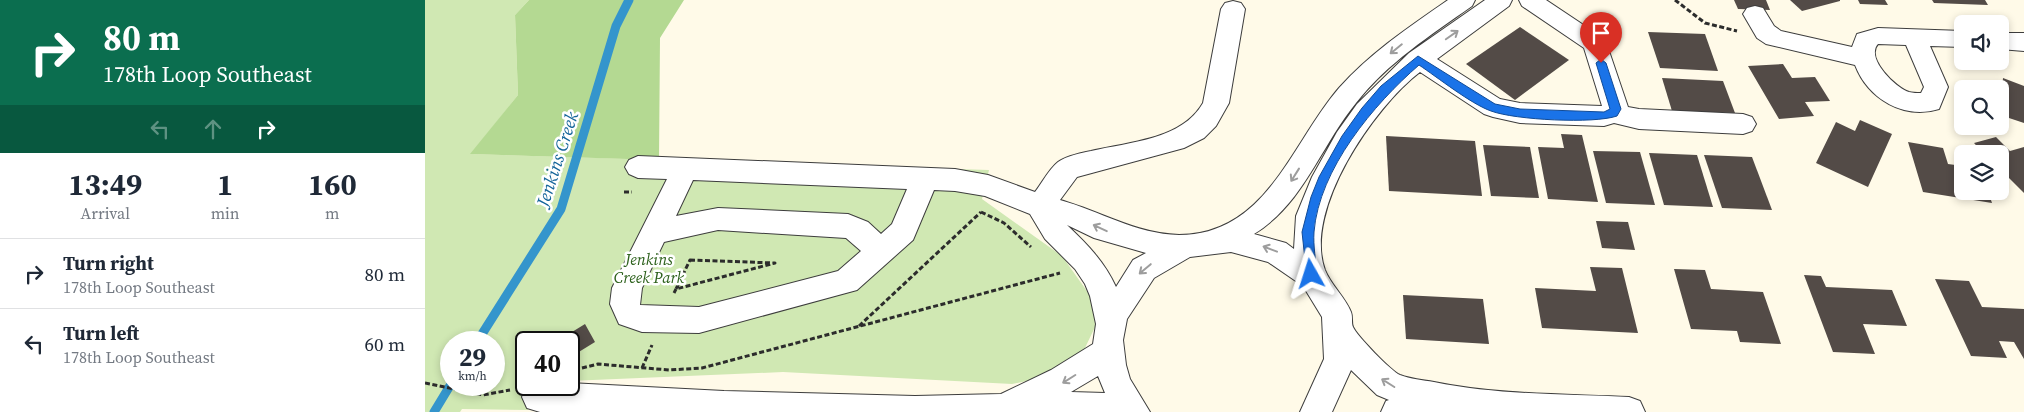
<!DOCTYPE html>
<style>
body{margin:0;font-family:"Source Serif 4",serif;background:#f6f6f7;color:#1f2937;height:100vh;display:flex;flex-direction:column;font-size:19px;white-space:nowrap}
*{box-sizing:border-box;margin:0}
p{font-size:16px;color:#747a83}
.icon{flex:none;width:28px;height:28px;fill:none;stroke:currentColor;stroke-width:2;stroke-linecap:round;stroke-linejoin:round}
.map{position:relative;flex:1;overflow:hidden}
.sheet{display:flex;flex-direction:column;background:#fff;width:425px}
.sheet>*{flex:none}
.hud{background:#0b6e4f;color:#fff;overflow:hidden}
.tools{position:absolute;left:1529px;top:15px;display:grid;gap:10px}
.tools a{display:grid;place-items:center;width:55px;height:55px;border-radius:8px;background:#fff;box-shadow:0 2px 8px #0003;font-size:25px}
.speed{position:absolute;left:15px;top:331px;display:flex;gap:10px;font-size:25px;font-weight:700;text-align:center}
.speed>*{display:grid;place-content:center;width:65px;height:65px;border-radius:50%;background:#fff;box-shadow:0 2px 8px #0003;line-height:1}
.speed small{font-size:12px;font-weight:400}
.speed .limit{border:2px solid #111;border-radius:8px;background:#fff;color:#111}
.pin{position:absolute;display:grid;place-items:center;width:42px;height:42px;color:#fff;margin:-51px -21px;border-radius:50% 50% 50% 0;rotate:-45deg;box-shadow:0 0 5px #0007}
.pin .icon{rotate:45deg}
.me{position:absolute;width:55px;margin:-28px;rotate:354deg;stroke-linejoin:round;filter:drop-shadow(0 0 4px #0008)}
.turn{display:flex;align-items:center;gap:18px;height:105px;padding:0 20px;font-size:22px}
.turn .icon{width:65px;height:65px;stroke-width:2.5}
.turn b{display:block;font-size:35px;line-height:42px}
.lanes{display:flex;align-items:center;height:48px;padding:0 20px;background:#0003;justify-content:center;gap:25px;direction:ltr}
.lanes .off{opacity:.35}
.eta{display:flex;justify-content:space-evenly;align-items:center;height:85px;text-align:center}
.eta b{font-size:30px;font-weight:700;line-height:35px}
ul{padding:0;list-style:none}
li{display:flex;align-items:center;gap:15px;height:70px;padding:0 20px;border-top:1px solid #e0e1e3}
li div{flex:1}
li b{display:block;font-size:19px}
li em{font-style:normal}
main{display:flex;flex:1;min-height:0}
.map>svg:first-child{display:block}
</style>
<main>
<section class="sheet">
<div class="hud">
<div class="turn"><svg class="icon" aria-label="right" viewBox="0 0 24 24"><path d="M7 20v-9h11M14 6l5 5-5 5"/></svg><div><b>80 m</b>178th Loop Southeast</div></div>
<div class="lanes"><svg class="icon off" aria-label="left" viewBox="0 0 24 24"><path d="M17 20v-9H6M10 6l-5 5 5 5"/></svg><svg class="icon off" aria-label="ahead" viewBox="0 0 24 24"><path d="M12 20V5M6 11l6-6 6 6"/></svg><svg class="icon" aria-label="right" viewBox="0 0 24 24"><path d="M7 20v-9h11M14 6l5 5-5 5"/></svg></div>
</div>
<div class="eta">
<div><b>13:49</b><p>Arrival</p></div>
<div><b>1</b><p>min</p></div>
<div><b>160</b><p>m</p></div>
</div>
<ul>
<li><svg class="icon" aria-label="right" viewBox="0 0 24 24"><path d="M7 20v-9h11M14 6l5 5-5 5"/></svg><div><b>Turn right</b><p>178th Loop Southeast</p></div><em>80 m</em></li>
<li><svg class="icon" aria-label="left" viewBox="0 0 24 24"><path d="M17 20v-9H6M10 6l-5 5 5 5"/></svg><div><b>Turn left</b><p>178th Loop Southeast</p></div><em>60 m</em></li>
</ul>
</section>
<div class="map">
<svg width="1599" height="412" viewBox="0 0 1599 412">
<rect width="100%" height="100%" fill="#fffae8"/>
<!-- green -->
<path fill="#d0e8b3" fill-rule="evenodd" d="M0,0h104l-14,15 3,80 -47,59 518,16 -7,29 80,57 32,45 1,26 -11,23 -34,26 -38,8 -229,-12 -214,9v-39h-43v43h16l-14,25 -66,-1 -2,3h-35zM26,342h43v43h-43z"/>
<!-- forest -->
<polygon fill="#b4d992" points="104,0 259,0 235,38 234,160 45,154 93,95 90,15"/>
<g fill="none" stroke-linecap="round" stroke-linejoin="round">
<!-- stream -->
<g stroke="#3495cc" stroke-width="9">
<polyline points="52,342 136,209 191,26 204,0"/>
<polyline points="9,412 26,384"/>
</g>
</g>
<!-- building -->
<g fill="#534b47">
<polygon points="1309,0 1341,0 1345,10 1313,9"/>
<polygon points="1365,0 1415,0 1415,1 1377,11"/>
<polygon points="1433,0 1460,0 1463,5 1435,4"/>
<polygon points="1507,0 1560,0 1563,5 1509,3"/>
<polygon points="1095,27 1144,60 1090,100 1041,64"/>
<polygon points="1223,32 1280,34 1293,71 1235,68"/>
<polygon points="1358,64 1367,78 1390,77 1405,101 1380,102 1389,116 1354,119 1323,66"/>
<polygon points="1237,78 1298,81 1310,113 1247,111"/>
<polygon points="1578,78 1599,86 1599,123 1575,115"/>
<polygon points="1435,120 1467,134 1443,187 1391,163 1411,122 1430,131"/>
<polygon points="1136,134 1157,135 1173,202 1123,199 1113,147 1139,148"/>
<polygon points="961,136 1050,141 1057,196 964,191"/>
<polygon points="1571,137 1585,151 1599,147 1599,193 1575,169 1575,154 1559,154 1549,143"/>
<polygon points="1483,142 1518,148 1523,164 1538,166 1538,191 1563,191 1567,203 1498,192"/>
<polygon points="1058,145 1105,147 1114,198 1066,196"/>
<polygon points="1168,151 1215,152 1230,205 1181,203"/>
<polygon points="1224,153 1272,155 1288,207 1239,205"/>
<polygon points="1279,155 1327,157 1347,210 1297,208"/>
<polygon points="1171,221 1203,222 1210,250 1177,248"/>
<polygon points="1165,267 1197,268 1213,333 1117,328 1110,288 1171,291"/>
<polygon points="1249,269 1280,270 1286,289 1338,292 1356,344 1315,342 1312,331 1266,329"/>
<polygon points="1379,275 1396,276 1401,287 1467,290 1482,326 1438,324 1450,354 1408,352"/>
<polygon points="1510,279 1544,281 1557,307 1599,309 1599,359 1589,342 1574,341 1582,358 1546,356"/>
<polygon points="978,295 1058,299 1064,344 981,339"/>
<polygon points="160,324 170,342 144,358 144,342 136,342 134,340"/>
</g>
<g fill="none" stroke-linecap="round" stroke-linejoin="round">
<defs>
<g id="minor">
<path d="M1023,0h27l-3,6c-41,29 -85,57 -116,97 -36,44 -52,100 -102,131l32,9 8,6 2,-33 16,-39 25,-45 20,-28 52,-51 76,-53h27l-3,6 -72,53 63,40 20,4 82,3 -18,-58 -62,-42 -3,-6h27l54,36 8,12 20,59 11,2 104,5 9,3 4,7 -4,7 -9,3 -104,-5 -25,-6 -10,3 -84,-3 -27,-6 -9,-3 -64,-42c-46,35 -117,138 -95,198 6,15 20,27 26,42 2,5 0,11 2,15 4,9 38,44 47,48 10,4 23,5 34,7 63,13 130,12 195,15l11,4 5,11h-264l5,-11 3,-1 -12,-5 -26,-25 -19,42h-32l24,-53 -2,-42 -19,-31 -35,-24 -37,-10 -41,5 -36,21 -27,41 -4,21 3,25 4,14 20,33h-610l-13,-4 -5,-11 5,-11 3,-1h39v-2l155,8 191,5 86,-2 50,-24 42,-26 3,-20 -6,-28 -5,-12 -10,-15 -30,-30 -15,-25 -45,-18 -30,-5 -21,-1 -21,50 -56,50 -158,43 -57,-1 -23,-8 -9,-20 2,-16 55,-109 -29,-1 -9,-4 -4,-7 4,-7 9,-4 317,13 33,6 47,17c7,-9 14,-23 23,-30 8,-6 23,-9 33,-11 38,-9 91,-11 112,-48l18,-94 4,-6 8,-2 8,2 4,6 -16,94 -13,23 -12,12 -20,10 -107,29 -17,23c40,11 76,34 119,35 88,0 113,-93 160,-147 31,-35 70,-61 109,-88zM268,180l214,9 -15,35 -11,10 -13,-12 -20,-8 -130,-6 -42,8zM642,225l27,13 52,15 -13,7 -17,27c-12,-26 -29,-43 -49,-62zM293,230l128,8 15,13 -23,20 -139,36 -59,-2 2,-17 22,-46zM673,376l7,17 -34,-1z"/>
<path d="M1330,6l8,2 11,18 7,5 71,16 5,-13 21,-6 85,3v16l-33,-1 18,41 -9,22c-35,11 -71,-10 -84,-44l-89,-21 -9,-6 -14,-24 4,-6zM1453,44l28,1 18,42 -3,6c-4,0 -8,0 -12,-1 -13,-4 -44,-34 -31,-48z"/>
<polygon points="1575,33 1599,33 1599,51 1575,49"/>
</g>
</defs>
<!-- minor casing -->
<use href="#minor" stroke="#3d3d3d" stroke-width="2"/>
<!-- path -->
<g stroke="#2c2c2c" stroke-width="3" stroke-dasharray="5 2.5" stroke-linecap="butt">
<polyline points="1250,0 1280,23 1312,31"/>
<polyline points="199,192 207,192"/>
<polyline points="556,212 579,223 606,247"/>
<polygon points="265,260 350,263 251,289"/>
<polyline points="249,293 251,289"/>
<polyline points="434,326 556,212"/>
<polyline points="157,368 173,364 244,370 277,368 635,273"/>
<polyline points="217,368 227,345"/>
<polyline points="0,383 58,395 85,390"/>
</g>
<!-- minor -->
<use href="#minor" fill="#fff" fill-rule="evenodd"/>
</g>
<!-- one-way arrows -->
<defs><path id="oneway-shaft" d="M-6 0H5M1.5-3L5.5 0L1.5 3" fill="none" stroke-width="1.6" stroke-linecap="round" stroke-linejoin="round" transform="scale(1.25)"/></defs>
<g stroke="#9d9d9d">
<use href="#oneway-shaft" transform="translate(1027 35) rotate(-35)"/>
<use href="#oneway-shaft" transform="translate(971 49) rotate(141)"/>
<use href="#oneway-shaft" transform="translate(870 175) rotate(122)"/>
<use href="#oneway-shaft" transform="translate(675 228) rotate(-155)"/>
<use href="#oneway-shaft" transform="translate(845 249) rotate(-159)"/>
<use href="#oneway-shaft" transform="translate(720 269) rotate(140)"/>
<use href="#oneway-shaft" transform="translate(644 379) rotate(148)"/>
<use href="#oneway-shaft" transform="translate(963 383) rotate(-148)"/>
</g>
<!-- route -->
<path fill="#1a73e8" stroke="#114b97" d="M993,56l77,48 25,5 84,3 6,-3 -14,-46 5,-4 5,4 15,46 -4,7c-23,8 -102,4 -126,-5 -20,-7 -54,-34 -72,-46 -45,39 -100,104 -105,167 -1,14 2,29 3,42l-2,4h-8l-5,-46 9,-35 8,-20 23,-41 20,-28 19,-22z"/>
<g text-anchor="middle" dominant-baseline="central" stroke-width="5" stroke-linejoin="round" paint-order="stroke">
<!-- park labels -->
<g font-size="16" font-style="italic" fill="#2d611c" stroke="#fff">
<text x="224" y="259">Jenkins<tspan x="224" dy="18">Creek Park</tspan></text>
</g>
<!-- water labels -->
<g font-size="18" font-style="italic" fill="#15659a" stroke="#fff">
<text transform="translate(132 159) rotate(-72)">Jenkins Creek</text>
</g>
</g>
</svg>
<div class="tools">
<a><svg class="icon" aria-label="sound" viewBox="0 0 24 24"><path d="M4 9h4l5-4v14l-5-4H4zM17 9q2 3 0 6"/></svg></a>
<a><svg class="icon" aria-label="search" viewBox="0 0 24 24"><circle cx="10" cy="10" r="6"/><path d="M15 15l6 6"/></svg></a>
<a><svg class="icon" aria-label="layers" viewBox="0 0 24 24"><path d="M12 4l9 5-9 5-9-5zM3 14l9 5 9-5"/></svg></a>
</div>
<div class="speed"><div>29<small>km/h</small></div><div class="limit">40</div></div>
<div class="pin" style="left:1176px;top:63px;background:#d93025"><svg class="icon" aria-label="arrive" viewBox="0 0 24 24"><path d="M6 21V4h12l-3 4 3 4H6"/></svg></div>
<svg class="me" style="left:886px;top:274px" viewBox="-20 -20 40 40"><path d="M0-17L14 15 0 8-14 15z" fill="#1a73e8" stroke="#fff" stroke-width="4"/></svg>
</div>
</main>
